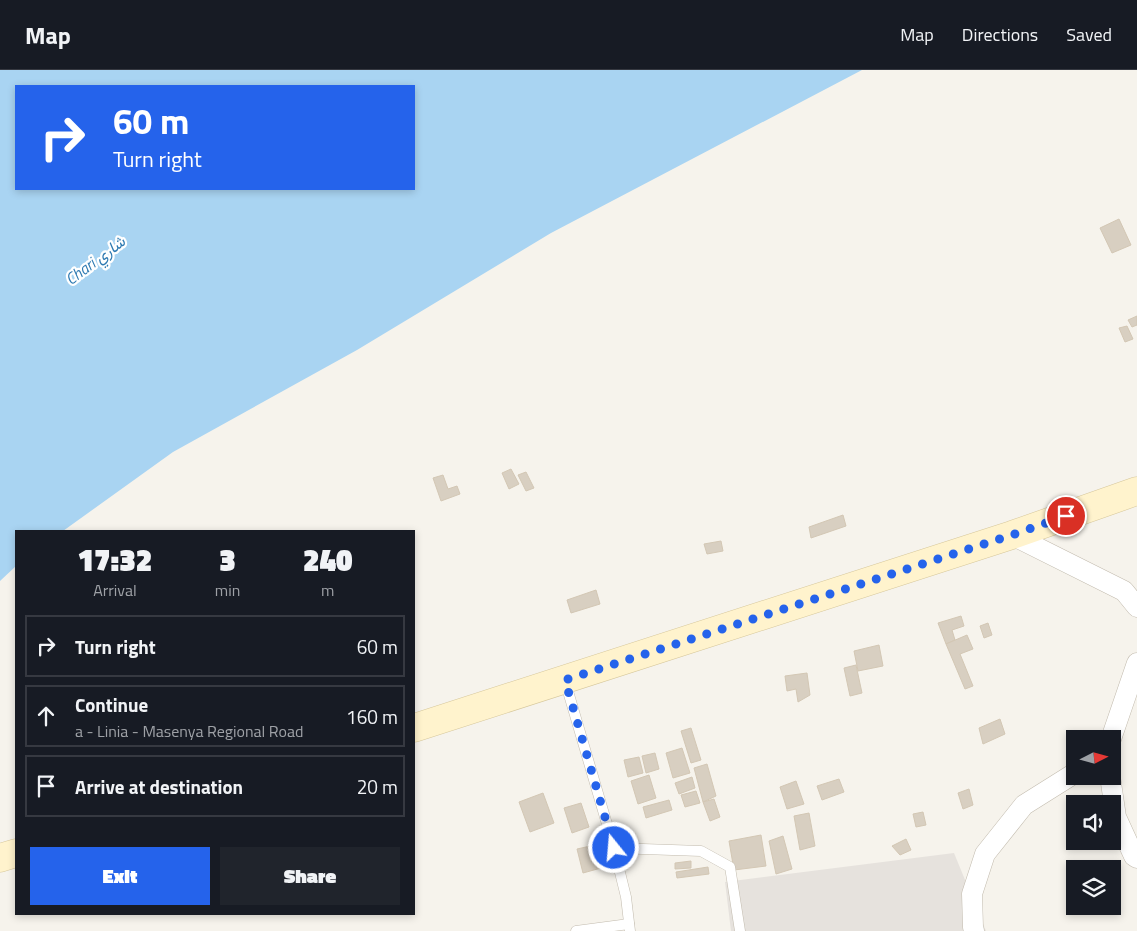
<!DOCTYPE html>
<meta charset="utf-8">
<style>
body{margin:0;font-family:"Titillium Web",Vazirmatn,sans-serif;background:#20242c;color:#f1f3f6;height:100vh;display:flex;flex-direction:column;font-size:19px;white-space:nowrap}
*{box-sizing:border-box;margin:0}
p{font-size:16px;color:#9ea1a6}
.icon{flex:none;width:28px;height:28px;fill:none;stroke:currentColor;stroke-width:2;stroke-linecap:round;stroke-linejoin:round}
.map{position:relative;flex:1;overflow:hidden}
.panel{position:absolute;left:15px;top:460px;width:400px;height:385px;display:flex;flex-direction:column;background:#171b24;border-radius:0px;box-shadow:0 2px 8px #0003}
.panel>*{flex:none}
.hud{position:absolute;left:15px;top:15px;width:400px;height:105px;border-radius:0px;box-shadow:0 2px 8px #0003;background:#2563eb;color:#fff;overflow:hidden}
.needle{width:32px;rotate:84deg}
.controls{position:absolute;left:1066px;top:660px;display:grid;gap:10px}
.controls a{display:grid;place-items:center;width:55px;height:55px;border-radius:0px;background:#171b24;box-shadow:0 2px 8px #0003;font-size:25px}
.pin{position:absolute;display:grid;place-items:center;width:42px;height:42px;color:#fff;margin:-21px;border:2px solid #fff;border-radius:50%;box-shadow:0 1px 5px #0007}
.me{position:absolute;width:55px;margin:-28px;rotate:343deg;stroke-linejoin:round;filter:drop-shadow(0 0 4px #0008)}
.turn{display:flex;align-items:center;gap:18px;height:105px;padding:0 15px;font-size:22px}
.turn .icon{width:65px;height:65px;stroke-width:2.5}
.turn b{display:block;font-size:35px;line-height:42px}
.eta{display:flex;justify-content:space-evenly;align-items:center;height:85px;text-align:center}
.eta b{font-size:30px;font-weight:800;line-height:35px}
.primary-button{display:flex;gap:10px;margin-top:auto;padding:10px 15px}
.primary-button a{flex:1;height:58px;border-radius:0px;background:#2563eb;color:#fff;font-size:20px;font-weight:800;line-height:58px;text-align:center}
.primary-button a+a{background:#20242c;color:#f1f3f6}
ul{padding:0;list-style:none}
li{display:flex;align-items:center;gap:15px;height:62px;margin:0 10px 8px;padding:0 5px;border:2px solid #363941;border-radius:0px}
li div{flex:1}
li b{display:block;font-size:19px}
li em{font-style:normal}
header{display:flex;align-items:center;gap:30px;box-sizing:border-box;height:70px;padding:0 25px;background:#171b24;border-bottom:1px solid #363941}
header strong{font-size:24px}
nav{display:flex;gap:28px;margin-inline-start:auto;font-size:18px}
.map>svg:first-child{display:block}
</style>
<header>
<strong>Map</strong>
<nav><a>Map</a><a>Directions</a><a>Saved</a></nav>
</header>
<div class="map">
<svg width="1137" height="861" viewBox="0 0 1137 861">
<rect width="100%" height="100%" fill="#f6f3ec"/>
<!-- industrial -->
<polygon fill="#e6e2dd" points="954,783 986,861 731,861 725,812"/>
<!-- water -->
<path fill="#a9d4f2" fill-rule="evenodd" d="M0,0h862l-311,163 -194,117 -184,102 -110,79h-47v35l-16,15zM16,16h398v103h-398z"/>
<!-- building -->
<g fill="#d8cfc1" stroke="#d3c7b4">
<polygon points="1119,149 1131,175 1112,183 1100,158"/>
<polygon points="1137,246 1137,255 1132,257 1128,250"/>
<polygon points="1127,256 1133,269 1125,272 1119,258"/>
<polygon points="511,399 519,414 509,419 502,403"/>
<polygon points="526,402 534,418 526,421 518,405"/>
<polygon points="443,405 448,419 457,416 460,424 441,431 433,408"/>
<polygon points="843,445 846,456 811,468 809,457"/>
<polygon points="721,471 723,481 707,484 704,474"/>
<polygon points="596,520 600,534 571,543 567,530"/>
<polygon points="961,546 964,556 952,560 955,570 946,574 938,553"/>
<polygon points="988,553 992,565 984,568 980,556"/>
<polygon points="967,565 973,579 960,584 973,616 965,619 946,574"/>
<polygon points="879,575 883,596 858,601 854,581"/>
<polygon points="856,595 862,623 850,626 844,598"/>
<polygon points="807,603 810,625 798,632 796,619 787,621 785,606"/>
<polygon points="1000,649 1005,664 983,674 979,658"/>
<polygon points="691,658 701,690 691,693 681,661"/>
<polygon points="682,678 690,703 673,708 666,683"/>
<polygon points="655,683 659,699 646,703 642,686"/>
<polygon points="639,687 643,703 628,707 624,690"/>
<polygon points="707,694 716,726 703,732 694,698"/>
<polygon points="649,705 656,728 638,734 631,711"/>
<polygon points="692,707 695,718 679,724 675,713"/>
<polygon points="839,709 844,722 822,730 817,716"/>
<polygon points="796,711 804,734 787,739 780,717"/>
<polygon points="969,719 973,735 963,739 958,723"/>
<polygon points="696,721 700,733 685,737 681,725"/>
<polygon points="543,723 554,753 530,762 519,732"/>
<polygon points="714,729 720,747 710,751 703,732"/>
<polygon points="669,730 672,740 646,748 643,737"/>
<polygon points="581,733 589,757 572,763 564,738"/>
<polygon points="923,742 926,755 916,757 913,744"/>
<polygon points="809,743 815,776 800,780 794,746"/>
<polygon points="761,765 766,796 734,800 729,771"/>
<polygon points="783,766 792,799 776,804 769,771"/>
<polygon points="906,769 911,780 900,785 892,776"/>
<polygon points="595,775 601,798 583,803 577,779"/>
<polygon points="691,791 691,798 675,799 675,793"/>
<polygon points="708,797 709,804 677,808 676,802"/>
</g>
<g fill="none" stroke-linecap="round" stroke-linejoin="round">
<defs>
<g id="lane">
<polyline points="565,611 614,778 626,827 630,861"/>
<polyline points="614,778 701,781 730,797 740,861"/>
<polyline points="576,861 629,854"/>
</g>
<g id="street">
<polyline points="1012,465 1124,521 1137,537"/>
<polyline points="1111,669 1137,593"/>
<polyline points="1110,706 1116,747 1134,786 1137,788"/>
<polyline points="974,861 973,857 972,824 985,784 1024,735 1075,703"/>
</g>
<g id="secondary">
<polyline points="414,658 1012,465 1137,421"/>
<polyline points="0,788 16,783"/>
</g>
</defs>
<!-- lane casing -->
<use href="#lane" stroke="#c2bbae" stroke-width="11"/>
<!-- street casing -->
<use href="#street" stroke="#c2bbae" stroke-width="21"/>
<!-- secondary casing -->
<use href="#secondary" stroke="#d6c79b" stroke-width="29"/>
<!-- lane -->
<use href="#lane" stroke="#fff" stroke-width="10"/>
<!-- street -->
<use href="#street" stroke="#fff" stroke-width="20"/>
<!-- secondary -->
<use href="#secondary" stroke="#fff3cd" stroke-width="28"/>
</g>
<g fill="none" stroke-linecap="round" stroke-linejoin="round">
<!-- route -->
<polyline stroke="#2563eb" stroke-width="9" stroke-dasharray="0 16.2" points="614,778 565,610 1012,465 1066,446"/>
</g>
<g text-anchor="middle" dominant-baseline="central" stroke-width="4.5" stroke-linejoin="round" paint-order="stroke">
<!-- water labels -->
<g font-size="16" font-style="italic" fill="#2e7ab2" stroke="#fff">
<text transform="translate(95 190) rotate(-37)">Chari شاري</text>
</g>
</g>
</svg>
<div class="controls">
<a><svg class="needle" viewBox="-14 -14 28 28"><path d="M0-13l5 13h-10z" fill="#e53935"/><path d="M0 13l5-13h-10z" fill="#9ea1a6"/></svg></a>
<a><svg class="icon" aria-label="sound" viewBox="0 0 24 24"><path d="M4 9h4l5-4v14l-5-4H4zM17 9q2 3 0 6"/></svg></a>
<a><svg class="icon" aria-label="layers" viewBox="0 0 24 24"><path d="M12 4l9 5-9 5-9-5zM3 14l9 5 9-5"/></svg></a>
</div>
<div class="pin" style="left:1066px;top:446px;background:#d93025"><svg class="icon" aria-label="arrive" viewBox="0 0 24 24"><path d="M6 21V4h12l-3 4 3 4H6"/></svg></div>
<svg class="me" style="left:614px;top:778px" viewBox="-20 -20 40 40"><circle r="17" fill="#2563eb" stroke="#fff" stroke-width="3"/><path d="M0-11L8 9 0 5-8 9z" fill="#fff"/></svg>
<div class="hud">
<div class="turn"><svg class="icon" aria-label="right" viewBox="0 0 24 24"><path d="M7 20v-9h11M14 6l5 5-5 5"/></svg><div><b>60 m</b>Turn right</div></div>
</div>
<section class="panel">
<div class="eta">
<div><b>17:32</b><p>Arrival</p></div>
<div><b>3</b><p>min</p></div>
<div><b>240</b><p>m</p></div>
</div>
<ul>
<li><svg class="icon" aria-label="right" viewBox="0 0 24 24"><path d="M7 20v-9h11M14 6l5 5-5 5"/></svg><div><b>Turn right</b></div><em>60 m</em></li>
<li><svg class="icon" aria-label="ahead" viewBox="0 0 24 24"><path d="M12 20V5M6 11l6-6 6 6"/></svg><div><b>Continue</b><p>a - Linia - Masenya Regional Road</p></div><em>160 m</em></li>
<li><svg class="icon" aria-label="arrive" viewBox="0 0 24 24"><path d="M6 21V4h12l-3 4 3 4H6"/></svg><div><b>Arrive at destination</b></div><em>20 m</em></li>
</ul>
<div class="primary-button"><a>Exit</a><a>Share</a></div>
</section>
</div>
